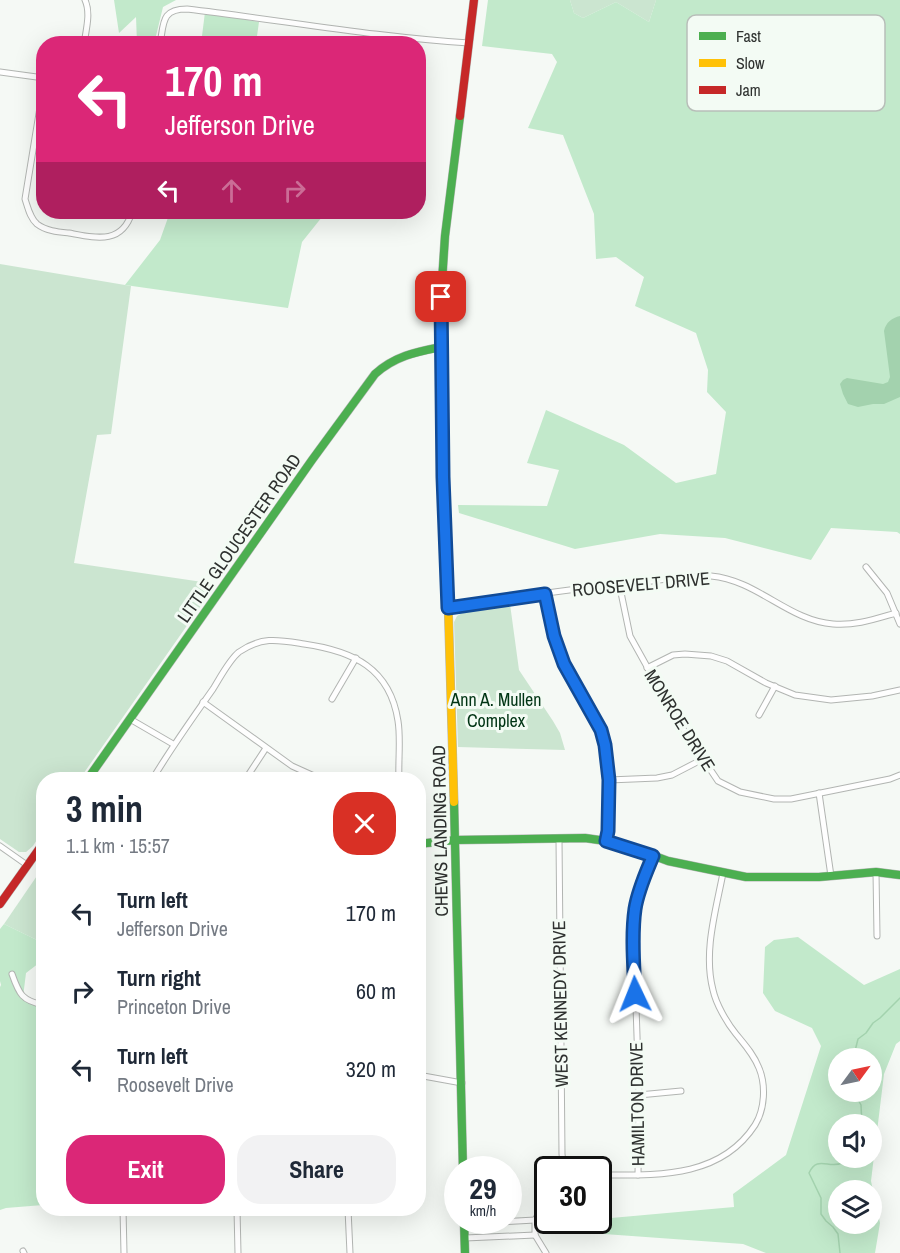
<!DOCTYPE html>
<meta charset="utf-8">
<style>
body{margin:0;font-family:"Archivo Narrow",sans-serif;background:#f2f2f3;color:#1f2937;height:100vh;display:flex;flex-direction:column;font-size:22px;white-space:nowrap}
*{box-sizing:border-box;margin:0}
p{font-size:20px;color:#747a83}
.icon{flex:none;width:33px;height:33px;fill:none;stroke:currentColor;stroke-width:2;stroke-linecap:round;stroke-linejoin:round}
.map{position:relative;flex:1;overflow:hidden}
.drawer{position:absolute;left:36px;top:772px;width:390px;height:444px;display:flex;flex-direction:column;background:#fff;border-radius:24px;box-shadow:0 6px 24px #0002}
.drawer>*{flex:none}
.banner{position:absolute;left:36px;top:36px;width:390px;height:183px;border-radius:24px;box-shadow:0 6px 24px #0002;background:#db2777;color:#fff;overflow:hidden}
.needle{width:39px;rotate:57deg}
.fabs{position:absolute;left:828px;top:1048px;display:grid;gap:12px}
.fabs a{display:grid;place-items:center;width:54px;height:54px;border-radius:50%;background:#fff;box-shadow:0 6px 24px #0002;font-size:30px}
.speed{position:absolute;left:444px;top:1156px;display:flex;gap:12px;font-size:30px;font-weight:700;text-align:center}
.speed>*{display:grid;place-content:center;width:78px;height:78px;border-radius:50%;background:#fff;box-shadow:0 6px 24px #0002;line-height:1}
.speed small{font-size:15px;font-weight:400}
.speed .limit{border:3px solid #111;border-radius:9px;background:#fff;color:#111}
.pin{position:absolute;display:grid;place-items:center;width:51px;height:51px;color:#fff;margin:-26px;border-radius:12px;box-shadow:0 3px 9px #0006}
.me{position:absolute;width:66px;margin:-33px;rotate:358deg;stroke-linejoin:round;filter:drop-shadow(0 0 4px #0008)}
.turn{display:flex;align-items:center;gap:21px;height:126px;padding:0 30px;font-size:27px}
.turn .icon{width:78px;height:78px;stroke-width:2.5}
.turn b{display:block;font-size:42px;line-height:51px}
.lanes{display:flex;align-items:center;height:57px;padding:0 30px;background:#0003;justify-content:center;gap:30px;direction:ltr}
.lanes .off{opacity:.35}
.round{display:grid;place-items:center;flex:none;width:63px;height:63px;border-radius:24px;background:#f2f2f3}
.headline{display:flex;align-items:center;justify-content:space-between;height:102px;padding:0 30px}
h1{font-size:36px;font-weight:700;line-height:45px}
.action{display:flex;gap:12px;margin-top:auto;padding:12px 30px}
.action a{flex:1;height:69px;border-radius:24px;background:#db2777;color:#fff;font-size:24px;font-weight:700;line-height:69px;text-align:center}
.action a+a{background:#f2f2f3;color:#1f2937}
ul{padding:0;list-style:none}
li{display:flex;align-items:center;gap:18px;height:78px;padding:0 30px}
li div{flex:1}
li b{display:block;font-size:22px}
li em{font-style:normal}
.map>svg:first-child{display:block}
</style>
<div class="map">
<svg width="900" height="1253" viewBox="0 0 900 1253">
<rect width="100%" height="100%" fill="#f5f9f5"/>
<!-- green -->
<g fill="#cbe5d0">
<polygon points="570,0 656,0 649,22 616,2 583,18 574,13"/>
<polygon points="0,264 131,286 111,434 97,435 74,563 216,584 79,780 44,780 43,830 33,846 26,852 19,852 0,839"/>
<polygon points="510,604 519,670 553,721 560,733 565,750 458,747 454,622 457,616 467,610"/>
<polygon points="43,867 43,943 4,924"/>
</g>
<!-- forest -->
<g fill="#c2e9cb" fill-rule="evenodd">
<polygon points="114,0 176,0 163,7 154,44 137,43 136,17 119,33"/>
<polygon points="488,0 570,0 574,13 583,18 616,2 649,22 656,0 900,0 900,534 897,532 831,528 811,560 725,538 660,534 575,549 459,513 458,505 547,506 559,470 527,463 546,410 624,445 676,483 716,474 726,412 707,392 708,370 696,333 635,306 644,277 616,257 596,259 594,214 563,135 528,128 557,62 552,54 482,46"/>
<polygon points="205,12 259,22 256,43 201,44"/>
<polygon points="170,212 326,212 302,242 288,308 125,285 160,240"/>
<polygon points="4,924 43,943 43,960 26,973 23,997 43,1003 43,1205 6,1208 0,1210 0,987 1,985 0,981 0,929"/>
<path d="M798,937l66,48 36,-16v72l-4,3 -12,30 -13,107 9,42 -5,30h-109l-23,-9 -139,-10 7,-16 123,-11 -1,-13 53,-39 35,-109 -9,-18 -37,-17 -12,-18 2,-46 9,-7zM838,1059h34v33h-34zM838,1125h34v33h-34zM838,1191h34v33h-34z"/>
</g>
<!-- water -->
<path fill="#a3d2ae" d="M900,316v81l-16,7h-11l-15,3 -10,-3 -5,-10 -3,-10 3,-4 4,-2 36,6 5,-2 2,-5 -6,-46c2,-9 8,-13 16,-15z"/>
<g fill="none" stroke-linecap="round" stroke-linejoin="round">
<!-- stream -->
<g stroke="#a3d2ae" stroke-width="1.5">
<polyline points="853,1059 858,1039 866,1033 873,1023 880,1018 900,998"/>
<polyline points="854,1092 861,1105 862,1125"/>
<path d="M840,1253l-2,-19 -5,-7 -7,-6 -5,-7v-16l-12,-25c8,-18 20,-4 33,-10v-5"/>
</g>
<defs>
<g id="street">
<path d="M84,44c2,-14 7,-31 1,-44"/>
<path d="M160,44c4,-21 1,-35 27,-35 94,11 187,28 282,34"/>
<polyline points="0,72 44,78"/>
<path d="M44,83l-19,116c3,9 5,19 12,25 9,7 22,8 32,9 27,5 53,12 63,-21"/>
<polyline points="866,567 887,593 900,624"/>
<polyline points="619,583 630,636 675,717 718,781 740,792 774,799 791,799 890,779 900,775"/>
<polyline points="545,594 554,636 564,664 601,730 605,745 609,780 608,831 606,841"/>
<path d="M448,607c68,-9 136,-21 204,-26 18,-2 42,-6 59,-5 46,4 78,45 122,48 22,2 42,-5 63,-11"/>
<polyline points="647,668 673,655 685,654 711,656 727,661 766,683 795,695 831,700 872,696 900,690"/>
<polyline points="332,699 356,658"/>
<polyline points="203,702 292,766 323,780"/>
<polyline points="759,715 775,686"/>
<polyline points="130,719 173,744"/>
<path d="M152,780c19,-32 40,-61 61,-91 7,-11 16,-29 26,-37 23,-16 40,-12 65,-8 49,7 86,24 94,77 3,18 0,40 1,59"/>
<polyline points="245,780 266,748"/>
<polyline points="609,780 657,778 672,775 703,759"/>
<polyline points="819,793 831,876"/>
<polyline points="559,839 562,1154 564,1170"/>
<polyline points="0,846 27,865"/>
<polyline points="876,872 877,936"/>
<path d="M12,974c7,20 10,27 32,31"/>
<polyline points="418,1075 462,1083"/>
<polyline points="639,1095 681,1091"/>
<path d="M598,1175c58,0 122,4 157,-50 10,-16 11,-40 4,-57 -5,-13 -14,-23 -23,-34 -9,-11 -20,-30 -23,-44 -10,-38 3,-80 10,-117"/>
<polyline points="638,1175 639,1095 634,947 635,910 642,880 653,856"/>
<polyline points="123,1209 124,1253"/>
<polyline points="237,1209 238,1253"/>
<polyline points="348,1209 350,1253"/>
<polyline points="465,1224 535,1220"/>
<polyline points="535,1235 535,1220 548,1198"/>
<polyline points="535,1235 546,1253"/>
<polyline points="465,1238 535,1235"/>
<polyline points="23,1251 24,1253"/>
</g>
<g id="fast">
<polyline points="447,565 443,477 441,297 445,236 460,116"/>
<path d="M87,780l225,-320 63,-86c20,-18 41,-22 66,-27"/>
<polyline points="454,802 463,1170"/>
<polyline points="418,844 455,840 585,838 606,841 644,852 668,861 746,877 819,877 876,872 900,875"/>
<polyline points="464,1221 465,1253"/>
</g>
<polyline id="slow" points="447,565 454,802"/>
<g id="jam">
<polyline points="460,116 474,0"/>
<polyline points="0,904 44,842"/>
</g>
</defs>
<!-- street casing -->
<use href="#street" stroke="#b2b5b2" stroke-width="7"/>
<!-- fast casing -->
<use href="#fast" stroke="#b2b5b2" stroke-width="9"/>
<!-- slow casing -->
<use href="#slow" stroke="#b2b5b2" stroke-width="9"/>
<!-- jam casing -->
<use href="#jam" stroke="#b2b5b2" stroke-width="9"/>
<!-- street -->
<use href="#street" stroke="#fefefe" stroke-width="5"/>
<!-- fast -->
<use href="#fast" stroke="#4caf50" stroke-width="8"/>
<!-- slow -->
<use href="#slow" stroke="#ffc107" stroke-width="8"/>
<!-- jam -->
<use href="#jam" stroke="#c62828" stroke-width="8"/>
</g>
<g fill="none" stroke-linecap="round" stroke-linejoin="round">
<defs>
<path id="route" d="M441,297l2,180 5,131 97,-14 9,42 10,28 37,66 4,15 4,35 -1,51 -2,10 47,15c-7,17 -15,34 -18,53 -4,28 -1,57 0,85"/>
</defs>
<!-- route casing -->
<use href="#route" stroke="#114b97" stroke-width="15"/>
<!-- route -->
<use href="#route" stroke="#1a73e8" stroke-width="10"/>
</g>
<g text-anchor="middle" dominant-baseline="central" stroke-width="6" stroke-linejoin="round" paint-order="stroke">
<!-- street labels -->
<g font-size="18" fill="#2e312f" stroke="#f3fbf4">
<text transform="translate(239 538) rotate(-55)">LITTLE GLOUCESTER ROAD</text>
<text transform="translate(641 584) rotate(-5)">ROOSEVELT DRIVE</text>
<text transform="translate(680 720) rotate(58)">MONROE DRIVE</text>
<text transform="translate(440 831) rotate(-91)">CHEWS LANDING ROAD</text>
<text transform="translate(560 1004) rotate(-91)">WEST KENNEDY DRIVE</text>
<text transform="translate(637 1104) rotate(-91)">HAMILTON DRIVE</text>
</g>
<!-- park labels -->
<g font-size="18" fill="#003414" stroke="#f3fbf4">
<text x="496" y="699">Ann A. Mullen<tspan x="496" dy="21">Complex</tspan></text>
</g>
</g>
<!-- legend -->
<rect x="687" y="15" width="198" height="96" rx="9" fill="#f3fbf4" stroke="#b8beb9" stroke-width="1.5"/>
<rect x="699" y="32" width="27" height="8" fill="#4caf50"/>
<rect x="699" y="59" width="27" height="8" fill="#ffc107"/>
<rect x="699" y="86" width="27" height="8" fill="#c62828"/>
<g font-size="16" fill="#2e312f">
<text x="736" y="42">Fast</text>
<text x="736" y="69">Slow</text>
<text x="736" y="96">Jam</text>
</g>
</svg>
<div class="fabs">
<a><svg class="needle" viewBox="-14 -14 28 28"><path d="M0-13l5 13h-10z" fill="#e53935"/><path d="M0 13l5-13h-10z" fill="#747a83"/></svg></a>
<a><svg class="icon" aria-label="sound" viewBox="0 0 24 24"><path d="M4 9h4l5-4v14l-5-4H4zM17 9q2 3 0 6"/></svg></a>
<a><svg class="icon" aria-label="layers" viewBox="0 0 24 24"><path d="M12 4l9 5-9 5-9-5zM3 14l9 5 9-5"/></svg></a>
</div>
<div class="speed"><div>29<small>km/h</small></div><div class="limit">30</div></div>
<div class="pin" style="left:441px;top:297px;background:#d93025"><svg class="icon" aria-label="arrive" viewBox="0 0 24 24"><path d="M6 21V4h12l-3 4 3 4H6"/></svg></div>
<svg class="me" style="left:635px;top:994px" viewBox="-20 -20 40 40"><path d="M0-17L14 15 0 8-14 15z" fill="#1a73e8" stroke="#fff" stroke-width="4"/></svg>
<div class="banner">
<div class="turn"><svg class="icon" aria-label="left" viewBox="0 0 24 24"><path d="M17 20v-9H6M10 6l-5 5 5 5"/></svg><div><b>170 m</b>Jefferson Drive</div></div>
<div class="lanes"><svg class="icon" aria-label="left" viewBox="0 0 24 24"><path d="M17 20v-9H6M10 6l-5 5 5 5"/></svg><svg class="icon off" aria-label="ahead" viewBox="0 0 24 24"><path d="M12 20V5M6 11l6-6 6 6"/></svg><svg class="icon off" aria-label="right" viewBox="0 0 24 24"><path d="M7 20v-9h11M14 6l5 5-5 5"/></svg></div>
</div>
<section class="drawer">
<div class="headline"><div><h1>3 min</h1><p>1.1 km · 15:57</p></div><a class="round" style="background:#d93025;color:#fff"><svg class="icon" aria-label="close" viewBox="0 0 24 24"><path d="M6 6l12 12M18 6L6 18"/></svg></a></div>
<ul>
<li><svg class="icon" aria-label="left" viewBox="0 0 24 24"><path d="M17 20v-9H6M10 6l-5 5 5 5"/></svg><div><b>Turn left</b><p>Jefferson Drive</p></div><em>170 m</em></li>
<li><svg class="icon" aria-label="right" viewBox="0 0 24 24"><path d="M7 20v-9h11M14 6l5 5-5 5"/></svg><div><b>Turn right</b><p>Princeton Drive</p></div><em>60 m</em></li>
<li><svg class="icon" aria-label="left" viewBox="0 0 24 24"><path d="M17 20v-9H6M10 6l-5 5 5 5"/></svg><div><b>Turn left</b><p>Roosevelt Drive</p></div><em>320 m</em></li>
</ul>
<div class="action"><a>Exit</a><a>Share</a></div>
</section>
</div>
